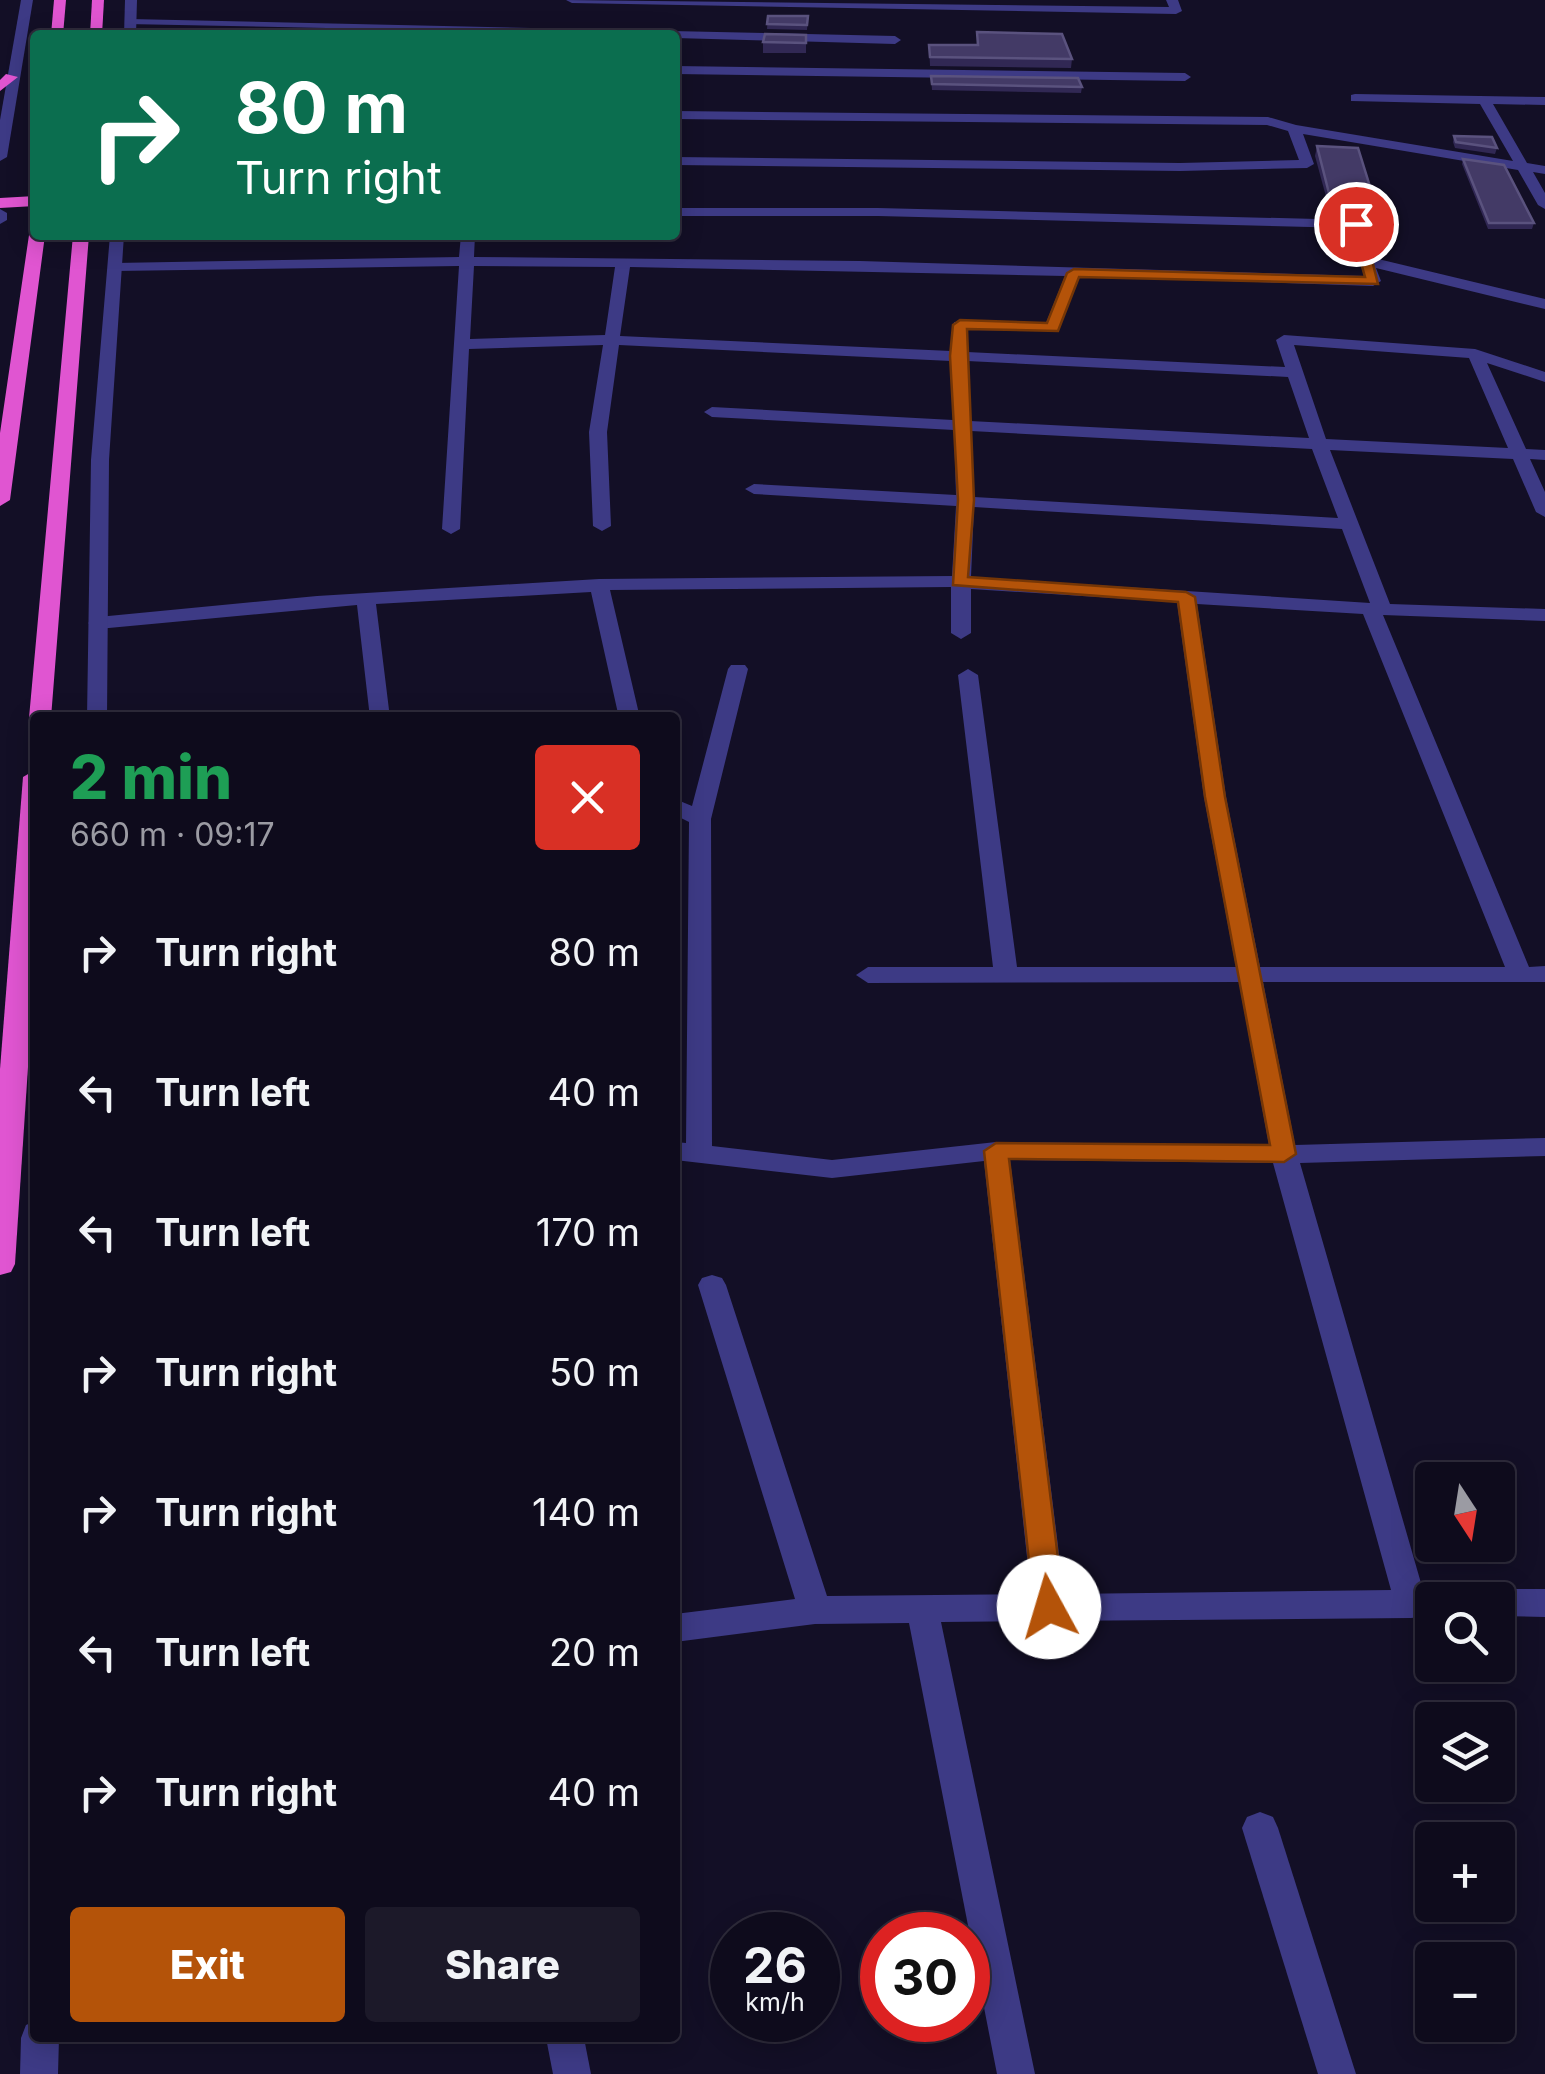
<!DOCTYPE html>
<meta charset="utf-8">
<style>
body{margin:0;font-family:Inter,sans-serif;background:#1c1929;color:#f1f3f6;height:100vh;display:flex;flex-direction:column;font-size:38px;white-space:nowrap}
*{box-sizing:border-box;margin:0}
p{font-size:32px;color:#9b9ba3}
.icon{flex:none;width:55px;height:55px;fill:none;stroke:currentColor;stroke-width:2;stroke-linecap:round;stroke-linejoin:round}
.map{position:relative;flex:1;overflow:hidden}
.sheet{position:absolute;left:30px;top:712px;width:650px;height:1330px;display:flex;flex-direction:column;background:#0e0b1c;border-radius:10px;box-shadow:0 5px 25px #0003,0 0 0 2px #2e2b3b}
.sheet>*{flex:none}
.top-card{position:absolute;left:30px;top:30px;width:650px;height:210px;border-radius:10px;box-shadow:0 5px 25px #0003,0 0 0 2px #2e2b3b;background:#0b6e4f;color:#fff;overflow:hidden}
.needle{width:65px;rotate:168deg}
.buttons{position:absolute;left:1415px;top:1462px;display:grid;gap:20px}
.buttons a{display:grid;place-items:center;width:100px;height:100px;border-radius:10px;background:#0e0b1c;box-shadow:0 5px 25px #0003,0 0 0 2px #2e2b3b;font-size:50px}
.speed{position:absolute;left:710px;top:1912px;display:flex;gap:20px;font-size:50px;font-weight:700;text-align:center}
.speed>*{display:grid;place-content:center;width:130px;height:130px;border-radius:50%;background:#0e0b1c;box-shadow:0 5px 25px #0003,0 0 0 2px #2e2b3b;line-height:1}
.speed small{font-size:25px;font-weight:400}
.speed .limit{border:15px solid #d22;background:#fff;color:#111}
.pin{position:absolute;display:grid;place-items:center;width:85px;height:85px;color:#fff;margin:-42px;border:5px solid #fff;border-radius:50%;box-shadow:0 2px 10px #0007}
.me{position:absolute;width:110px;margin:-55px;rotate:354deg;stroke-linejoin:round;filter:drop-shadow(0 0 8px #0008)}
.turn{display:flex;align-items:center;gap:35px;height:210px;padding:0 40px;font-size:45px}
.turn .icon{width:130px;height:130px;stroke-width:2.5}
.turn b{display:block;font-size:70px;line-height:85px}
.round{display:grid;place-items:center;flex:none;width:105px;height:105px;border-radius:10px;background:#1c1929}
.summary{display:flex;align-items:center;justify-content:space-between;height:170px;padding:0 40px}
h1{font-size:60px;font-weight:800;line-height:75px;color:#1e9e55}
.primary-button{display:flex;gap:20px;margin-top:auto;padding:20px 40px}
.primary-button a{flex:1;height:115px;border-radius:10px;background:#b45309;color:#fff;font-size:40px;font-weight:800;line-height:115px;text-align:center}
.primary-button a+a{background:#1c1929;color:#f1f3f6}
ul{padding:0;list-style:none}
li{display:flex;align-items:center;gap:30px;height:140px;padding:0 40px}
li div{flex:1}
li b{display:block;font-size:38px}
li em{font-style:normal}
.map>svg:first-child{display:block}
</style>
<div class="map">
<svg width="1545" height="2074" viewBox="0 0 1545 2074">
<rect width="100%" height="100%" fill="#130f26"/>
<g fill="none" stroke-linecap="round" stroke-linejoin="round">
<!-- minor -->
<g fill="#3d3a85" fill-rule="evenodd">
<polygon points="566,0 1169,7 1166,0 1178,0 1182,11 1176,14 572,3"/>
<polygon points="130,19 895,36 901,40 895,44 675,38 675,35 126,24"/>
<polygon points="675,66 1185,73 1191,77 1185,81 675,74"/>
<polygon points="1355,94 1545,97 1545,105 1493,104 1527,163 1545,166 1545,174 1533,172 1545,193 1545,209 1538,205 1518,170 1303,134 1314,164 1307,168 1180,171 675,165 675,157 1180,163 1299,160 1288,131 1267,125 675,119 675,111 1268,117 1296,125 1513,161 1480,104 1351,101 1351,95"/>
<path d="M675,208h203l478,12 7,4 11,34 171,41v10l-169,-41 5,13 -8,5 -293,-10 -22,55 -90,-1 -1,22 318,15 -9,-27 8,-5 191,14 70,23v10l-58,-19 39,86 19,1v10l-15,-1 15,33v25l-9,-5 -23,-53 -183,-9 60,154 155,5v12l-162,-6 146,352 16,-1v16h-282l32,163 250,-7v18l-245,7 123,427 20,3 4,7h-15v16l-21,2 -470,4 94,452h-38l-88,-451 -94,1 -140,18v-28l120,-15 -97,-314 4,-7 10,-3 10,3 4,7 101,311 204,-2 -47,-433 -152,17 -157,-18v-18l11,1 3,-321 -14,-7v-16l17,7 36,-137 3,-4h14l3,4 -37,150 1,327 120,14 164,-18 273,3 -30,-163 -371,1 -12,-8 12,-8h125l-35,-292 10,-6 10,6 39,292h219l-32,-170 -27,-195 -206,-13v44l-10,6 -10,-6v-46l-341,3 30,128h-21l-28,-126 -215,12 14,114h-20l-13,-113 -259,24 -10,-6 10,-6 219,-21 282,-17 353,-3 4,-70 -202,-12 -9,-5 9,-5 202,11 -2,-65 -242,-13 -8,-5 8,-5 241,13 -2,-59 -332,-16 -12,87 4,94 -9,5 -9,-5 -4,-94 14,-87 -134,4 -9,180 -9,5 -9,-5 17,-263 -344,5 -7,-4 7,-4 344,-6 2,-22h14l-1,22 386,4 504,15 -14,-48 -472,-12h-203zM474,266l141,1 -10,68 -135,4zM630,267l435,9 -19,47 -92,-1 -3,29 -331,-15zM1294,345l175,13 39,90 -182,-9zM967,361l321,16 21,61 -339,-17zM971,431l341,18 26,69 -364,-21zM974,507l368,22 28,74 -399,-26zM1197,604l166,10 142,353h-245l-34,-170zM1010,1160l263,3 118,427 -327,4z"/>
<polygon points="1498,1589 1545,1589 1545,1617 1498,1616 1498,1600 1483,1600 1487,1593"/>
<polygon points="1260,1812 1273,1817 1278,1828 1356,2074 1318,2074 1242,1828 1247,1817"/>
<polygon points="546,2038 584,2038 591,2074 553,2074"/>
</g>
<!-- tertiary -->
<g fill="#3d3a85" fill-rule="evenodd">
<polygon points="21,0 33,0 7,157 0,161 0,120"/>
<polygon points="125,0 137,0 136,35 124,35"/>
<polygon points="0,209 7,213 7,220 0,224"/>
<polygon points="110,235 124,235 109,460 107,718 87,718 91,460"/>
<polygon points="35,2021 35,2038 59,2038 58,2074 20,2074 21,2038 26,2025"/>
</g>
<!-- trunk -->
<g fill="#e055d1" fill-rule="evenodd">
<polygon points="54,0 66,0 63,35 51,35"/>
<polygon points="92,0 104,0 102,35 90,35"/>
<polygon points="6,74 18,77 0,91 0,80"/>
<polygon points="35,196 35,206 0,208 0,198"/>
<polygon points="35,231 35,235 45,235 10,500 0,506 0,433 29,235"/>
<polygon points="73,235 89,235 51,718 35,718 35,724 29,718"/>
<polygon points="35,770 35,961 15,1264 11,1272 0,1275 0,1069 23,777"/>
</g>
</g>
<!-- wall -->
<g fill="#312854">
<polygon points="768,16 808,16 807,30 767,29"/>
<polygon points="977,32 1072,59 1071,68 930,66 929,45 977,45"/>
<polygon points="806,35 806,53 763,53 763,42"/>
<polygon points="931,76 1082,87 1081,93 932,90"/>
<polygon points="1454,136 1497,148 1495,154 1455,148 1453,142"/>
<polygon points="1317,146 1376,206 1374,215 1331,215 1315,156"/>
<polygon points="1463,159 1534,223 1532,229 1488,229 1462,164"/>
</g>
<!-- building -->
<g fill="#433a66" stroke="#5a527e" stroke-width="2.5">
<polygon points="768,16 808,16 807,25 767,24"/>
<polygon points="977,32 1062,34 1072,59 930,57 929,45 978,45"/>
<polygon points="765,34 806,35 806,43 763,42"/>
<polygon points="931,76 1078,78 1082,87 932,84"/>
<polygon points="1454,136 1492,137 1497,148 1456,142"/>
<polygon points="1317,146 1358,148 1376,206 1332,205"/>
<polygon points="1463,159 1504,165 1534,223 1489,223"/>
</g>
<!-- route -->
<polygon fill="#b45309" stroke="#753606" stroke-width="2.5" points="1356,221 1363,224 1378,284 1079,277 1058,331 967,329 974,500 968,577 1186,592 1195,597 1225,797 1296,1154 1284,1162 1009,1159 1064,1607 1059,1616 1049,1619 1038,1616 1034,1607 984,1151 996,1143 1270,1145 1205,797 1178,602 953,585 958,500 950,356 953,325 960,320 1047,323 1067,273 1074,269 1365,277 1350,224"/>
</svg>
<div class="buttons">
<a><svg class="needle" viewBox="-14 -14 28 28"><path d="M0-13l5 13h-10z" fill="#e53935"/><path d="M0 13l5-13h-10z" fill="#9b9ba3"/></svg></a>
<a><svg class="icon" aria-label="search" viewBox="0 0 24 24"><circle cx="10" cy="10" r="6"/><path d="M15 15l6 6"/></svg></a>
<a><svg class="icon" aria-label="layers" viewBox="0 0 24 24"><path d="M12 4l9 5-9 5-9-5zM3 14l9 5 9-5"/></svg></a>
<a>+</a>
<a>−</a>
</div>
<div class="speed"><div>26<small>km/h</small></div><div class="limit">30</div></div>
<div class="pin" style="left:1356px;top:224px;background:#d93025"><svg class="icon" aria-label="arrive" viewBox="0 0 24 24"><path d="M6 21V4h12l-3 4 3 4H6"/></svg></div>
<svg class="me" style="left:1049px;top:1607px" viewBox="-20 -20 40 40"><circle r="19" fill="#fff"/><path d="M0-13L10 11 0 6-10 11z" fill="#b45309"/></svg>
<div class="top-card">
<div class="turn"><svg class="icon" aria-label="right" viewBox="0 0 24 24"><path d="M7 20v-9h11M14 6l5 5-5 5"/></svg><div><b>80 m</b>Turn right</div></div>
</div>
<section class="sheet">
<div class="summary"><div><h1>2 min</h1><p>660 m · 09:17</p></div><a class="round" style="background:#d93025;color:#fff"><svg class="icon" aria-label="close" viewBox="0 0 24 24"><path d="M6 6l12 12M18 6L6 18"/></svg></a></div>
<ul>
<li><svg class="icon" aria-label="right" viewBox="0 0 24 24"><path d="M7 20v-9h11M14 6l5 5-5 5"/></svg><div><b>Turn right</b></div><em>80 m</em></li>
<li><svg class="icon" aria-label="left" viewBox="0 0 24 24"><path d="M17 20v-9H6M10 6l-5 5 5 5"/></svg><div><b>Turn left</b></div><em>40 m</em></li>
<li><svg class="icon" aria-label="left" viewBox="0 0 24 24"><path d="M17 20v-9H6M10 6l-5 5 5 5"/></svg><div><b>Turn left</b></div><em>170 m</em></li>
<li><svg class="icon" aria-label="right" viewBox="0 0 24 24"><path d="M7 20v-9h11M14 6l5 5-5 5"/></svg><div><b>Turn right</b></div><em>50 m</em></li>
<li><svg class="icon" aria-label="right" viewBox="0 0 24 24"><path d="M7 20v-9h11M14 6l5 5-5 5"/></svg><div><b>Turn right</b></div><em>140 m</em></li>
<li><svg class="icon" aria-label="left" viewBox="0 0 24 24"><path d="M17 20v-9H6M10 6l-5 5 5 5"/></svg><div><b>Turn left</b></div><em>20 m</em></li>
<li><svg class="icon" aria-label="right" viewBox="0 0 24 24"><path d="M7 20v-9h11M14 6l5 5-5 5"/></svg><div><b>Turn right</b></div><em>40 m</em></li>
</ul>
<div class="primary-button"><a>Exit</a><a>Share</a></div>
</section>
</div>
